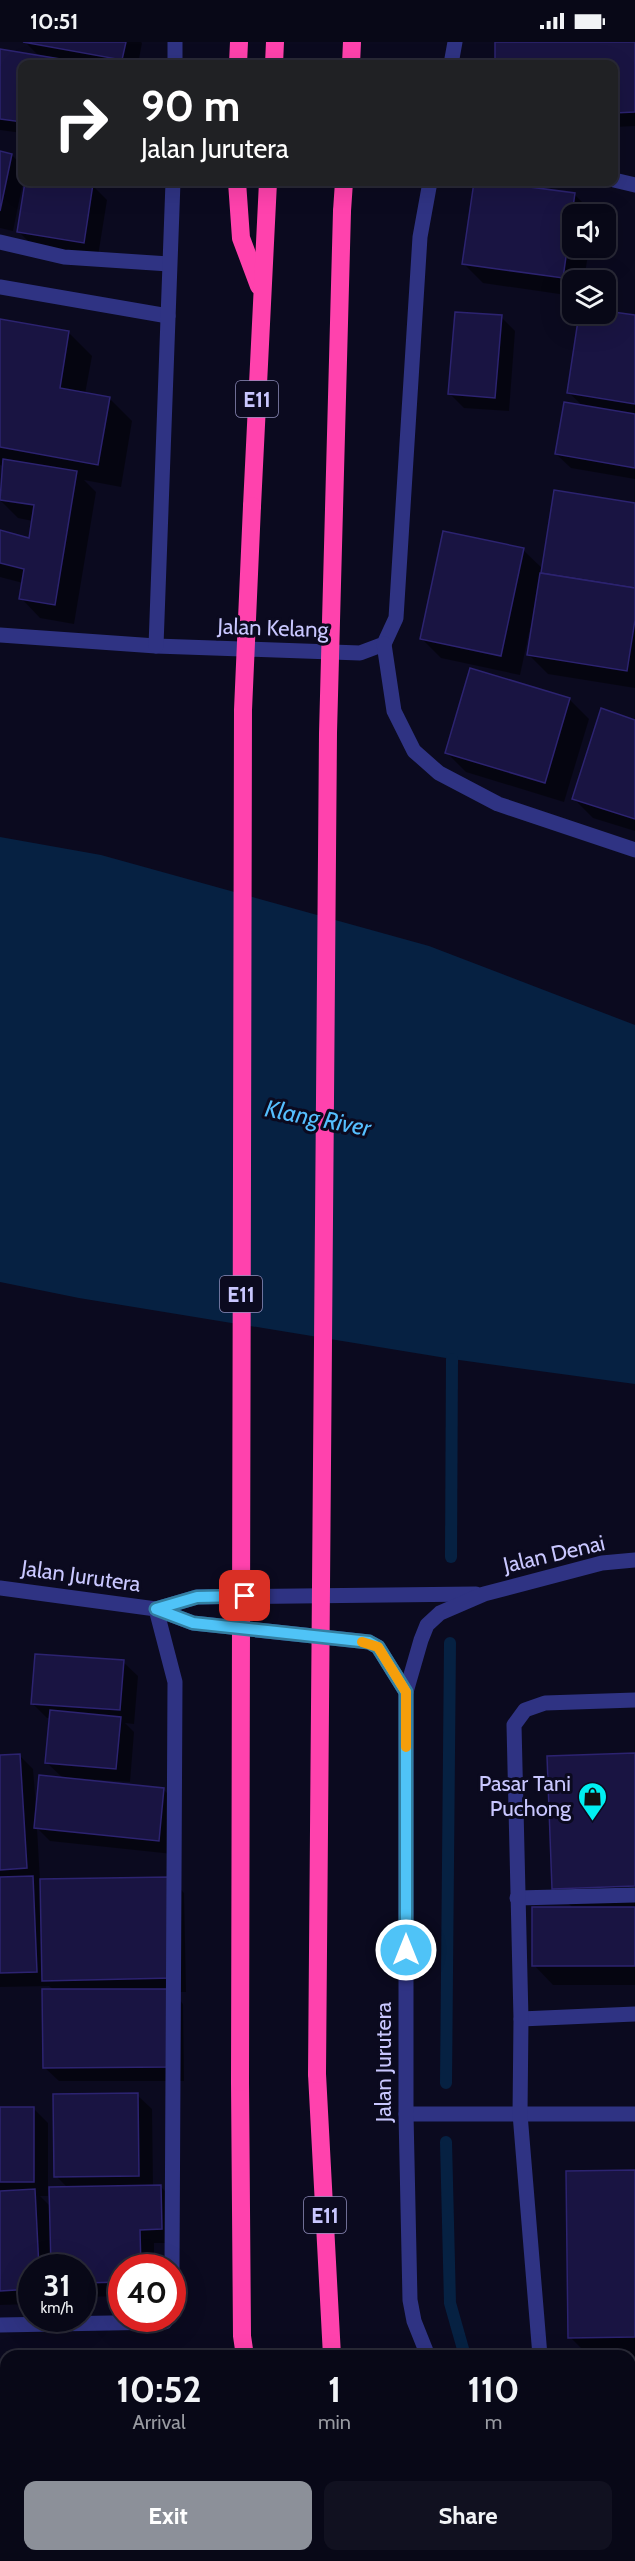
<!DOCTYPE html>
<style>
body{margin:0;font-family:Cabin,sans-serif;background:#111120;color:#f1f3f6;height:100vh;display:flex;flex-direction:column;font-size:22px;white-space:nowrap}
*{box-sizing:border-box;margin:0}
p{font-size:20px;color:#989aa1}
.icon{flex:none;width:33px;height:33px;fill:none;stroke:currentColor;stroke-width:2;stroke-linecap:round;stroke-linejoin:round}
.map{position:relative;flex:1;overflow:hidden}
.sheet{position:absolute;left:0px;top:2308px;width:636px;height:212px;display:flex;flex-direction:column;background:#080817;border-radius:18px 18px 0 0;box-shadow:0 6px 24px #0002,0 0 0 2px #292936}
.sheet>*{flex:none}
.hud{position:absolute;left:18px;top:18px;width:600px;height:126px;border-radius:12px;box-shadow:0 6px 24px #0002,0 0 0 2px #292936;background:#202124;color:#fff;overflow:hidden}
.controls{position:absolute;left:562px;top:162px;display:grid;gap:12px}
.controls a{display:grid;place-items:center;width:54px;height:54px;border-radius:12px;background:#080817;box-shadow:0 6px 24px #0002,0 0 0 2px #292936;font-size:30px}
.speed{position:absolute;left:18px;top:2212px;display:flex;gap:12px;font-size:30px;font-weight:700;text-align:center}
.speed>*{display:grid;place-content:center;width:78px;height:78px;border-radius:50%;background:#080817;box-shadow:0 6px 24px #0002,0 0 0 2px #292936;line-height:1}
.speed small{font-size:15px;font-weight:400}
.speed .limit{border:9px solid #d22;background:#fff;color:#111}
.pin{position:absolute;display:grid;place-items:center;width:51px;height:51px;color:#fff;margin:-26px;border-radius:12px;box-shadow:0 3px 9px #0006}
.me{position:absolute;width:66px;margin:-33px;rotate:0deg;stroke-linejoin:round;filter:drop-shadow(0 0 4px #0008)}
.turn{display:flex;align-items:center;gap:21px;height:126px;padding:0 24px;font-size:27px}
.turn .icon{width:78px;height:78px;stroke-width:2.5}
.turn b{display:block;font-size:42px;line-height:51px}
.eta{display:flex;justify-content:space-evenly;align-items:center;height:102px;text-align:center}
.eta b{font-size:36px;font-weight:800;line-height:42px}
.button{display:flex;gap:12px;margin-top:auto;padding:12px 24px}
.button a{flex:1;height:69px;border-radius:12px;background:#8c9099;color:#fff;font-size:24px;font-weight:800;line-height:69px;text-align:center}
.button a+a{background:#111120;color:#f1f3f6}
.status{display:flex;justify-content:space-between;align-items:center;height:42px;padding:0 30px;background:#080817;direction:ltr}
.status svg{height:16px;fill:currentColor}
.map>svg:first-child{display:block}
</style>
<div class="status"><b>10:51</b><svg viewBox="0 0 49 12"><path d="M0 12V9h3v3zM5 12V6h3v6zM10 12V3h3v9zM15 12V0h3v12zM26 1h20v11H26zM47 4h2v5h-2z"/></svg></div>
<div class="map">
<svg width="635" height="2519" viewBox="0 0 635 2519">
<rect width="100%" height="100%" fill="#0b0a1f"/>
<!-- water -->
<polygon fill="#062142" points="0,795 101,813 429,904 635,983 635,1342 452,1317 79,1256 0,1240"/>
<!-- shadow -->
<g fill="#0007">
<polygon points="25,0 141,0 142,1 138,22 22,22 22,91 0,88 0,9 40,15"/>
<polygon points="496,0 635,0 635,84 614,85 614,22 497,22"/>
<polygon points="0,110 12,113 22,124 23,140 13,189 0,186"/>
<polygon points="27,140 86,140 85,142 93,144 107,158 98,214 33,204 19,190"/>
<polygon points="475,140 575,153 594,172 573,172 573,206 589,206 584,238 573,238 573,254 483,241 463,221"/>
<polygon points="606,270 635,275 635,437 571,426 556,412 583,364 568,350 581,272"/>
<polygon points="501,275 515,289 509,369 464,366 450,352"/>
<polygon points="0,279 69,291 92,314 85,352 109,356 132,379 121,445 84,438 96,450 74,582 40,576 21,556 23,541 0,535 0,490 30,498 33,479 18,476 0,458 3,424 0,423"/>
<polygon points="635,463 635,646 548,632 529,613 533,586 530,586 520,633 441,616 422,597 523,508 543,527"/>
<polygon points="570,658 589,677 564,760 466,730 446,710"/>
<polygon points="635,679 635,789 593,776 574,757"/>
<polygon points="123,1620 138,1634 134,1682 125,1681 134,1690 130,1740 74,1736 73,1738 164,1748 178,1762 173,1812 50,1799 37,1786 40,1839 170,1836 184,1851 186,1950 172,1950 183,1962 184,2039 59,2039 44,2025 54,1948 49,1944 0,1945 0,1714 19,1713 33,1727 36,1765 38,1765 64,1737 46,1720 50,1676 47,1676 33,1662"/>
<polygon points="635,1712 635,1943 553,1943 534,1923 573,1866 553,1846"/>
<polygon points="137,2053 152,2067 153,2145 161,2145 175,2159 176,2201 154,2201 154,2226 122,2226 122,2254 82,2255 82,2226 32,2226 32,2262 0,2263 0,2066 33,2066 48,2081 48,2154 40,2154 51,2165 68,2146 56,2134"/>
<polygon points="635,2129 635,2314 589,2314 570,2295"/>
<polygon points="0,2428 6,2428 6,2514 152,2514 152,2519 73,2519 68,2514 68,2519 0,2519"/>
</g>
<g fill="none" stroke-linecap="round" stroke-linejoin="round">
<!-- stream -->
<g stroke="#062142" stroke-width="12">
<polyline points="451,1515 452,1317"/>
<polyline points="446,2041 450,1601"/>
<polyline points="446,2100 450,2261 465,2314"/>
<polyline points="522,2514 524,2519"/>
</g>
</g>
<!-- building -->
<g fill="#191442" stroke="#2c2370" stroke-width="1.5">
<polygon points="23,0 126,0 122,18"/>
<polygon points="495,0 635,0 635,70 614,71 614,22 495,22"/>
<polygon points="0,7 84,21 84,22 22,22 22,80 0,77"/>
<polygon points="0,109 12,112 0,169"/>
<polygon points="25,140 77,140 93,142 84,201 17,190"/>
<polygon points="474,140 492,140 575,151 563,236 462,222"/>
<polygon points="606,269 635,273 635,362 567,351 579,272 606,272"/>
<polygon points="455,270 502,273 495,356 448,352"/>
<polygon points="0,277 69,289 60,346 110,355 98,423 0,405"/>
<polygon points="564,360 635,372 635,426 555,412"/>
<polygon points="3,417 77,429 55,563 19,557 24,527 0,521 0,488 29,496 34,463 0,458"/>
<polygon points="554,448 635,461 635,546 541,531"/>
<polygon points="443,489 524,506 501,614 420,597"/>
<polygon points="540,531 635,546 635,578 627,629 527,613"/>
<polygon points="470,626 570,656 545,741 445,711"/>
<polygon points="601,666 635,678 635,777 572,757"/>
<polygon points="35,1612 124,1618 120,1668 31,1662"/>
<polygon points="50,1668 121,1675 116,1727 45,1721"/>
<polygon points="635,1711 635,1844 552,1847 547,1714"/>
<polygon points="20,1712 27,1826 0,1828 0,1713"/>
<polygon points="39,1733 164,1746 159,1799 34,1786"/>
<polygon points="33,1834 37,1930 0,1931 0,1835"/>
<polygon points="170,1835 172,1936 42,1939 40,1837"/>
<rect x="532" y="1865" width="103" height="59"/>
<polygon points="42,1947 170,1947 170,2025 43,2026"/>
<polygon points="138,2051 139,2134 54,2135 53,2052"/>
<rect x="0" y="2065" width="34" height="75"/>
<polygon points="635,2128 635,2295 568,2296 566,2129"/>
<polygon points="161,2143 162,2187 140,2188 141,2226 122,2226 122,2240 82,2241 82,2226 51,2226 49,2145"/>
<polygon points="35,2147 39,2226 32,2226 32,2247 0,2249 0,2149"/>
<polygon points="0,2427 6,2427 6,2512 0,2511"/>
</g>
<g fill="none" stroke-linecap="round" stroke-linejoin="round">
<!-- minor -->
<g stroke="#2f3383" stroke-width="15">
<polyline points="175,0 175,22"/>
<polyline points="451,22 455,0"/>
<polyline points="614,138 635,143"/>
<polyline points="0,200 64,215 169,222"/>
<polyline points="0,245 168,274"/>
<polyline points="0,593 156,604 360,611 384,602 396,576 420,195 430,140"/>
<polyline points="384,602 394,669 414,709 439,731 498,762 635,808"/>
<polyline points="156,604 173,140"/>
<polyline points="0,1546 156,1567 193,1581 369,1600 378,1605 406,1650"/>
<polyline points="156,1567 175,1640 172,2226"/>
<polyline points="156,1567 197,1555 476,1552"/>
<polyline points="517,1856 635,1853"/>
<polyline points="521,1977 635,1972"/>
<polyline points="406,2072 635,2072"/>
<polyline points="0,2283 165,2280 166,2277"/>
<polyline points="428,2314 414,2279 410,2258 406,2072 406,1650 421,1598 427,1583 440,1571 484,1552 602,1521 635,1518"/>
<polyline points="540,2314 520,2072 521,1977 514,1683 525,1668 545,1661 635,1658"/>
<polyline points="0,2387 6,2387"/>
<polyline points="630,2389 635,2389"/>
<polyline points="190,2514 191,2519"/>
<polyline points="477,2514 479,2519"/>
</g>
<!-- highway -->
<g stroke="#ff42ad" stroke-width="18">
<polyline points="238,22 239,0"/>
<polyline points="274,22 275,0"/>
<polyline points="351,22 352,0"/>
<polyline points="237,140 241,196 259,244"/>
<polyline points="342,169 344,140"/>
<polyline points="252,464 268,140"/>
<polyline points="317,2032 332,2314"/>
<polyline points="240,2040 242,2294 245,2314"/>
<polyline points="280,2514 281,2519"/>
<polyline points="359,2514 360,2519"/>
<polyline points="400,2514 406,2519"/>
<polyline points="456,2519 462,2514"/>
</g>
<!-- highway-bridge -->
<g stroke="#ff42ad" stroke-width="18">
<polyline points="317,2032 328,691 342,169"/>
<polyline points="240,2040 243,668 252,464"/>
</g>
</g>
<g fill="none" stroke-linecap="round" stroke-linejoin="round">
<defs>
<polyline id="route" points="245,1554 197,1555 156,1567 193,1581 369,1600 378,1605 406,1650 406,1908"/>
</defs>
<!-- route casing -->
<use href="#route" stroke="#337fa1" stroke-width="15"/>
<!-- route -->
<use href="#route" stroke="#4fc3f7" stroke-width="10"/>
<!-- slow -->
<polyline stroke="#f59e0b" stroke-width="10" points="362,1600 378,1605 406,1650 406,1705"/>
</g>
<!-- icons -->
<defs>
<symbol id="shop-pin" viewBox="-11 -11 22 30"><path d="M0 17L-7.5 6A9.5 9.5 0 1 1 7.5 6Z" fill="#00eff2" stroke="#0b0a1f"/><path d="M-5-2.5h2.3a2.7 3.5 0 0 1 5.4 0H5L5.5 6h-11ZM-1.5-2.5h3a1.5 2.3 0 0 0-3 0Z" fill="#111"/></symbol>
</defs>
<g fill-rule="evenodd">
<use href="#shop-pin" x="576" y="1738" width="33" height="45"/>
</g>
<g text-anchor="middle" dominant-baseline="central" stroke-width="6" stroke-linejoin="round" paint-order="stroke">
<!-- shield labels -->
<g fill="#0b0a1f" stroke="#908ebc" stroke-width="1.5">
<rect x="236" y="339" width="42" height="36" rx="4.5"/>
<rect x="220" y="1234" width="42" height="36" rx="4.5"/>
<rect x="304" y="2155" width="42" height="36" rx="4.5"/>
</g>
<g font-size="21" font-weight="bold" fill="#c9c7ff">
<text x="257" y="357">E11</text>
<text x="241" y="1252">E11</text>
<text x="325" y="2173">E11</text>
</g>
<!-- street labels -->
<g font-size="22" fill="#c9c7ff" stroke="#0b0a1f">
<text transform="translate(273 586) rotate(2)">Jalan Kelang</text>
<text transform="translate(554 1512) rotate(-13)">Jalan Denai</text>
<text transform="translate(81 1534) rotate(8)">Jalan Jurutera</text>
<text transform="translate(383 2020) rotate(-90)">Jalan Jurutera</text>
</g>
<!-- poi labels -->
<g font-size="22" fill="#c9c7ff" stroke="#0b0a1f" text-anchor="end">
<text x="571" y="1741">Pasar Tani<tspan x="571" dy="25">Puchong</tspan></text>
</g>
<!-- water labels -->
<g font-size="24" font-style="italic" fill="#55bfff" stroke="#0b0a1f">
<text transform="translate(318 1076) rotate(11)">Klang River</text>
</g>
</g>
</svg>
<div class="controls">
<a><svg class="icon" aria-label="sound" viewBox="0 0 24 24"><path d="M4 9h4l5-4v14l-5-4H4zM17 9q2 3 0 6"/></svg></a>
<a><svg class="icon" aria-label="layers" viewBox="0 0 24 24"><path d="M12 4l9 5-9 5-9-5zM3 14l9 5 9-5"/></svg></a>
</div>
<div class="speed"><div>31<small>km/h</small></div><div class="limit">40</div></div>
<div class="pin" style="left:245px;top:1554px;background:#d93025"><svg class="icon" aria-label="arrive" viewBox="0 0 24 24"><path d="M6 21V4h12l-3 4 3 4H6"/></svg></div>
<svg class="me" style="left:406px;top:1908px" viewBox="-20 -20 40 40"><circle r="17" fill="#4fc3f7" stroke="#fff" stroke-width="3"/><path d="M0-11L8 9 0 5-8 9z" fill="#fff"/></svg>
<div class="hud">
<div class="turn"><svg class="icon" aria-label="right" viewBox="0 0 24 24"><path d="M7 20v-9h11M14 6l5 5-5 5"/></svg><div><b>90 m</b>Jalan Jurutera</div></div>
</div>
<section class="sheet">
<div class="eta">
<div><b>10:52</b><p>Arrival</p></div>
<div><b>1</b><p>min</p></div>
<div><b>110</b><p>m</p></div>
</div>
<div class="button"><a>Exit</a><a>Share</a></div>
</section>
</div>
